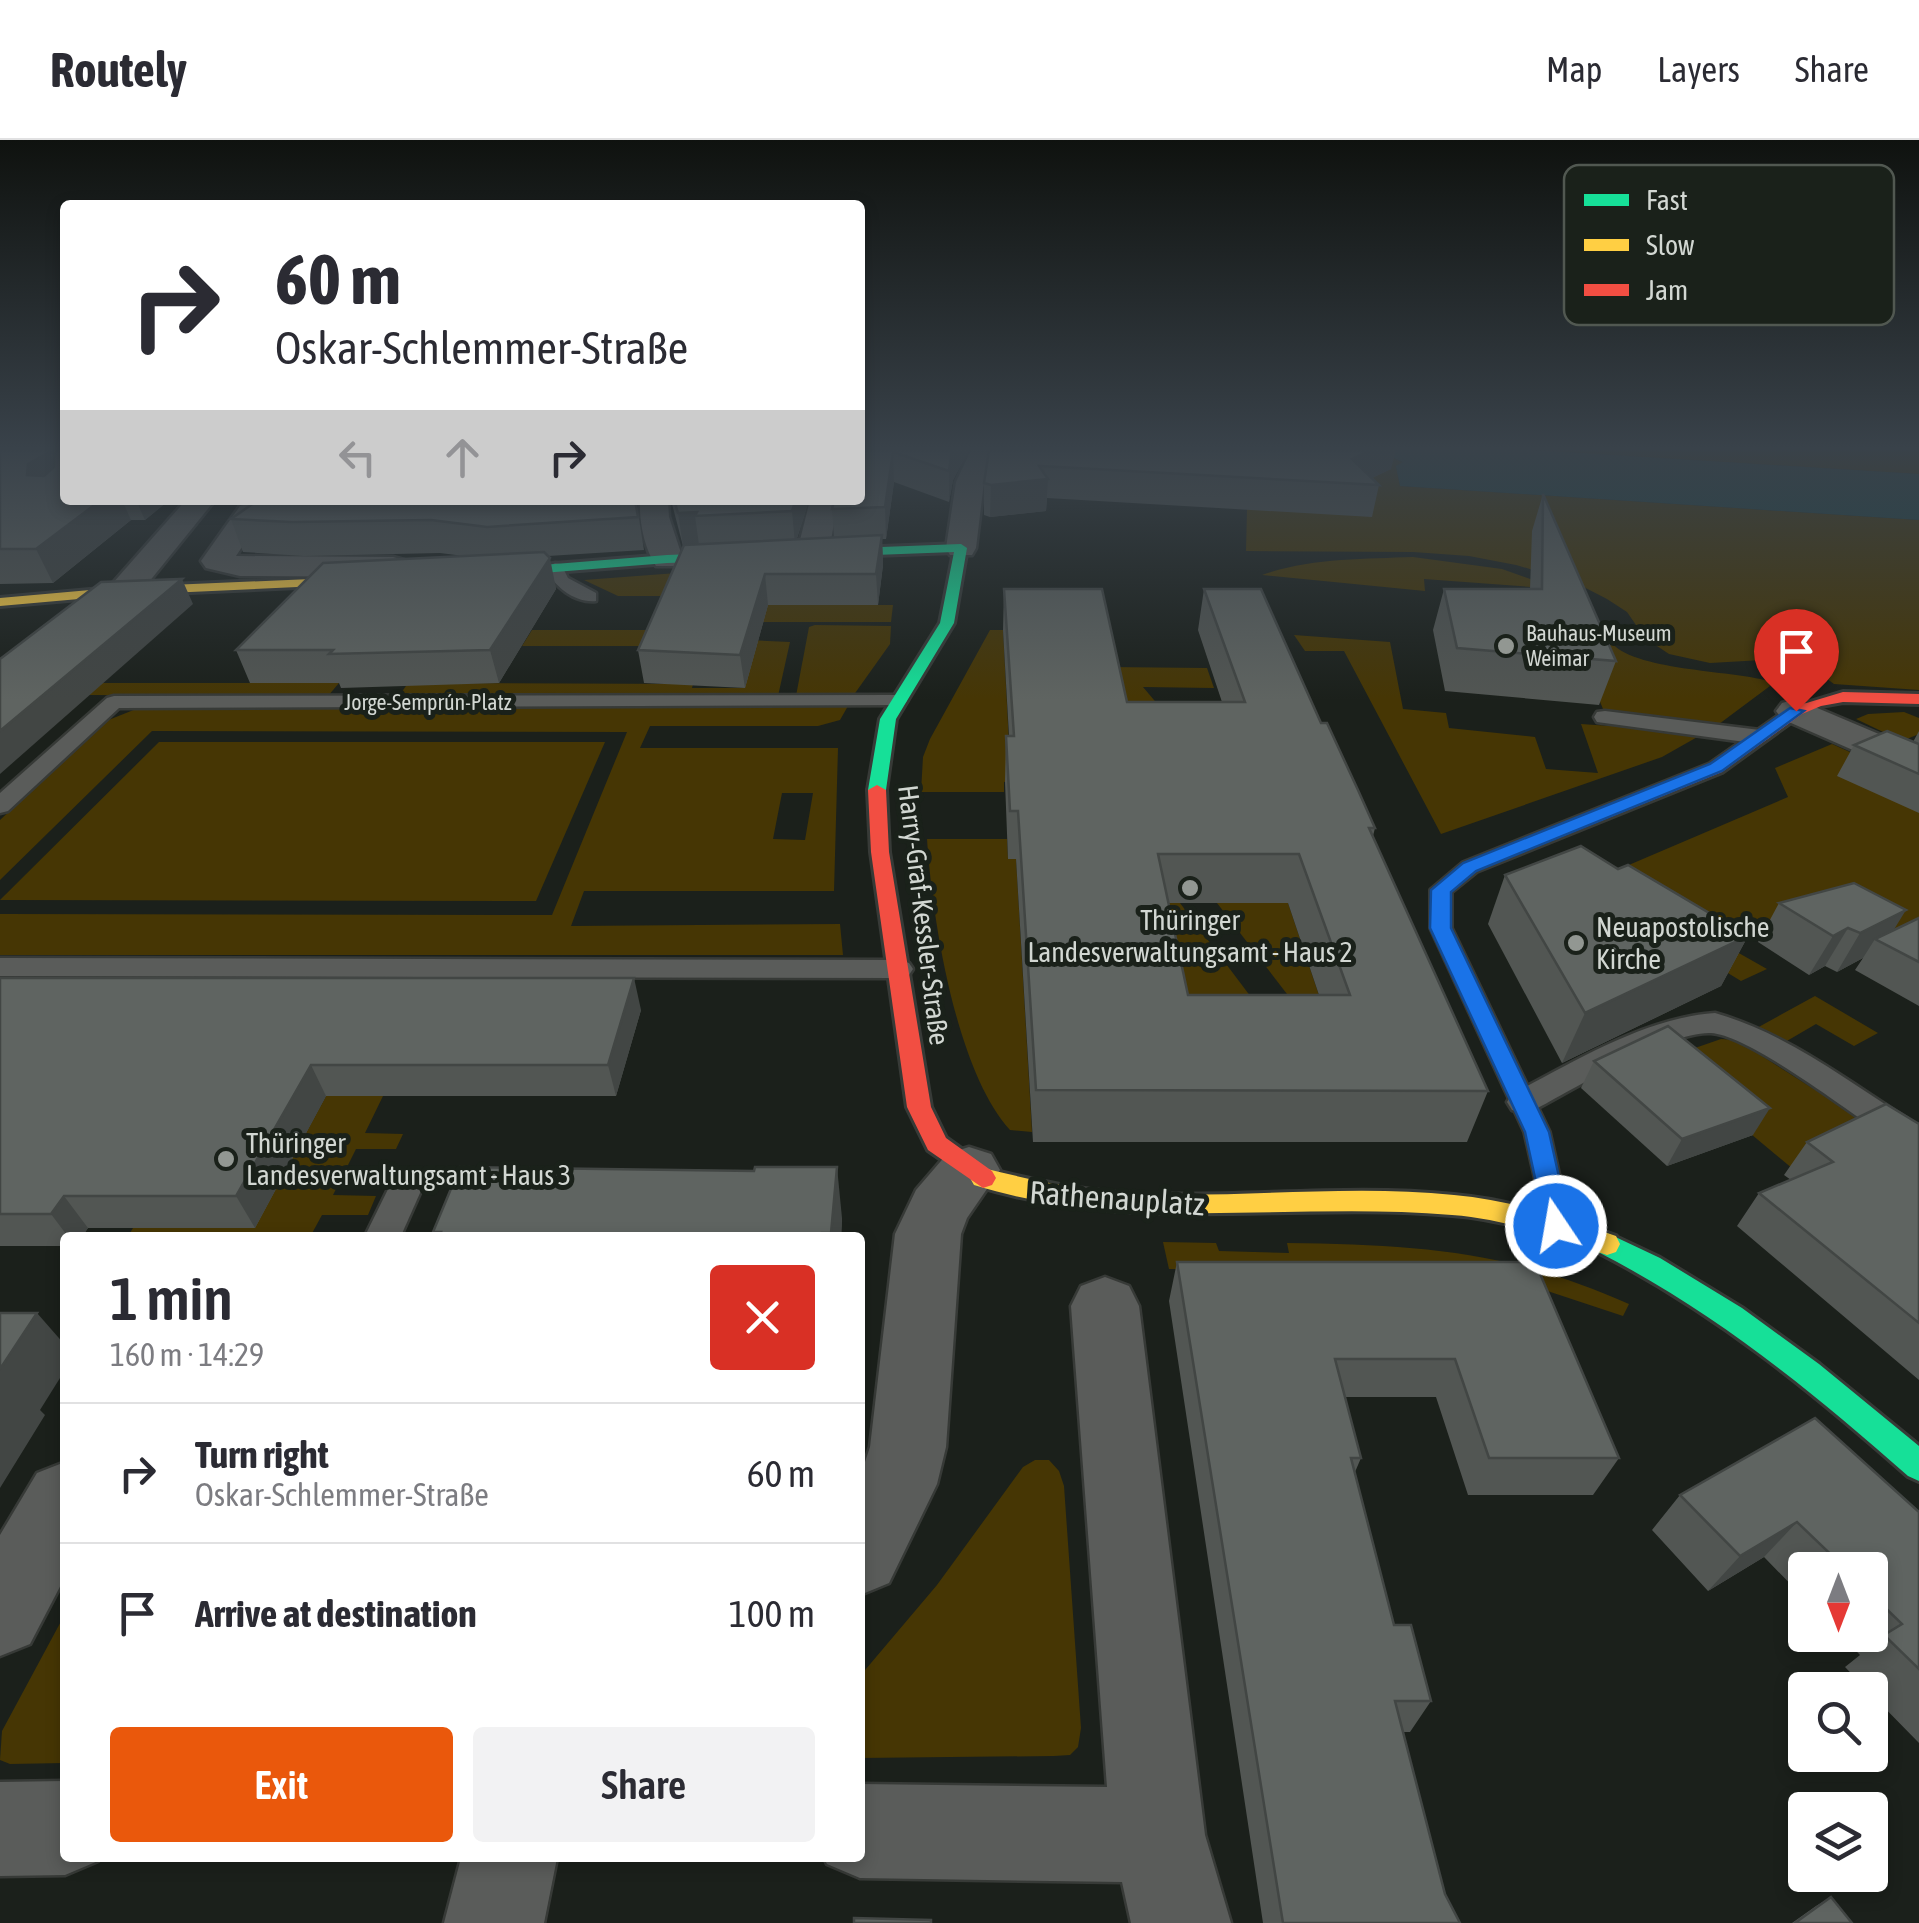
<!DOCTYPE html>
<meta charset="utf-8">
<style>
body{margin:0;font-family:"Asap Condensed",sans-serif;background:#f2f2f3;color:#2b2b33;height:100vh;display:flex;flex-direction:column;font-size:38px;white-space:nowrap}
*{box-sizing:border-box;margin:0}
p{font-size:32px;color:#7c7c81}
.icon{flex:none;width:55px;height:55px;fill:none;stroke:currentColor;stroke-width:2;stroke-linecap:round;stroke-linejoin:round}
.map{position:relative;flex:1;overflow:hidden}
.drawer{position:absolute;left:60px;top:1092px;width:805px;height:630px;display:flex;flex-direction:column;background:#fff;border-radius:10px;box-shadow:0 5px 15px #0003}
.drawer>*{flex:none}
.banner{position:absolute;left:60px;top:60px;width:805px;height:305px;border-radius:10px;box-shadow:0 5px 15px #0003;background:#fff;color:#2b2b33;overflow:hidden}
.needle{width:65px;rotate:180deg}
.fabs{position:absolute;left:1788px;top:1412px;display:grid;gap:20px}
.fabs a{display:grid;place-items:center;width:100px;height:100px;border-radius:10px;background:#fff;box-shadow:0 5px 15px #0003;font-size:50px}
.pin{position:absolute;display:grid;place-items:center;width:85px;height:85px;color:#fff;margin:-102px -42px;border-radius:50% 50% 50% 0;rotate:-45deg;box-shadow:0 0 10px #0007}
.pin .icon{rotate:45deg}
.me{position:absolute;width:110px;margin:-55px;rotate:348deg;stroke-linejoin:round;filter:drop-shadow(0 0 8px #0008)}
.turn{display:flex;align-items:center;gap:35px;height:210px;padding:0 50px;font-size:45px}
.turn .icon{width:130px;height:130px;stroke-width:2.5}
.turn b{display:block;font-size:70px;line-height:85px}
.lanes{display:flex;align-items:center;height:95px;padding:0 50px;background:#0003;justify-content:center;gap:50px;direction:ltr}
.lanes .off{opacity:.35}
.round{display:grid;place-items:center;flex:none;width:105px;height:105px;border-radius:10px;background:#f2f2f3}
.overview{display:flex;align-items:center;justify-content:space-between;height:170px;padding:0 50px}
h1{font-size:60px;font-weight:600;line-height:75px}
.primary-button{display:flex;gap:20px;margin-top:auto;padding:20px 50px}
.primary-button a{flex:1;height:115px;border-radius:10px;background:#ea580c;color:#fff;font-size:40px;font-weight:600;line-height:115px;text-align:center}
.primary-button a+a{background:#f2f2f3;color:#2b2b33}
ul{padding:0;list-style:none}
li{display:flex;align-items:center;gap:30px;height:140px;padding:0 50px;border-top:2px solid #e1e1e2}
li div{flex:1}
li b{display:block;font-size:38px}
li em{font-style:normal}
header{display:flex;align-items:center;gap:60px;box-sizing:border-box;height:140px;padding:0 50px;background:#fff;border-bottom:2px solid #e1e1e2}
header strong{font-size:48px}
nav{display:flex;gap:55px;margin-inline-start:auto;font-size:35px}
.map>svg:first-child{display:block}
</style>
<header>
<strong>Routely</strong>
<nav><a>Map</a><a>Layers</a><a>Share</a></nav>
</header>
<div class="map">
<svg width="1919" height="1783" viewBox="0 0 1919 1783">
<rect width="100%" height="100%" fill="#1b201b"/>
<!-- green -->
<g fill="#463604" fill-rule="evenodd">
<polygon points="1352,310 1392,310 1394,318 1403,323 1396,326 1400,346 1919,380 1919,550 1834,544 1799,518 1710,523 1669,514 1645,498 1627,472 1607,459 1574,442 1516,425 1469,416 1413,412 1246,411 1247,369"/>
<polygon points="1532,310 1919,310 1919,334"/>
<path d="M1413,417l89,12 56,20 -134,-10 1,12 -163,-16c47,-17 102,-16 151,-18z"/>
<polygon points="690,432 680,456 618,456 584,440"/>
<path d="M1557,457l33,10c8,11 12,24 20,34 22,30 121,29 158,40l2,5 -55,41 -53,30 -221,77 -97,-183h-39l-11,-16 96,7 13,67 43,4 3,15 86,9 11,32 52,4 -17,-49 29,2z"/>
<polygon points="756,465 893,465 891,482 751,482"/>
<polygon points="815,485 891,486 890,504 853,556 796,556 809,487"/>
<polygon points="532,490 671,490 664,506 522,506"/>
<polygon points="990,490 1003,490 1011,641 1004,642 1004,652 921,652 923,617 930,599"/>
<polygon points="745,500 790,502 778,556 399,556 408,543 693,544 692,548 744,548 751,525"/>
<polygon points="1107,527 1207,528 1214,548 1143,547 1170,579 1122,602"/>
<polygon points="64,543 339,543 328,556 87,555"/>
<path d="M848,566l-8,14 -22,6h-168l-10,22h198l-4,143h-250l-13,35 269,-2 3,31h-843v-41l552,1 75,-183 -475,-1 -152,149v-60l106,-99 35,-14zM782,653h31l-8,47 -32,-1z"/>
<polygon points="1904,572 1919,578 1919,594 1902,601 1856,579 1868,574"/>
<polygon points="159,602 605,602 536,761 0,760"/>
<polygon points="1832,604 1919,643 1919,799 1812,772 1714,799 1767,829 1741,841 1685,807 1603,736 1788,657 1775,628"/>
<path d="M927,699h80l1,20h8l16,273 -22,-2c-54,-59 -78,-212 -83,-291z"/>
<polygon points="1152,763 1180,763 1288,906 1180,906"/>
<polygon points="1217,763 1288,763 1336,906 1327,906"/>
<polygon points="1815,856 1878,893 1854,906 1816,884 1780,905 1755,889"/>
<polygon points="1721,899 1737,900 1919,1016 1793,1029 1667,924 1669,917"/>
<polygon points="326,956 383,956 365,993 403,994 396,1009 356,1009 333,1055 376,1056 368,1075 322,1075 310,1097 127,1098 133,1088 255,1087"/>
<path d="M1163,1102l53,1 3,8 70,2 -2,-10c132,2 220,7 342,61l-6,12 -115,-38 -56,-7 -283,-2z"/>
<polygon points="1035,1320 1049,1320 1059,1331 1064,1346 1081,1588 1078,1607 1070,1615 1054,1616 860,1618 860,1536 937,1445 1023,1327"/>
<polygon points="65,1474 65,1623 10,1624 0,1620 2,1591"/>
</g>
<!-- water -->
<polygon fill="#1d4548" points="1392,310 1532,310 1919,334 1919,380 1400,346 1396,326 1403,322 1394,318"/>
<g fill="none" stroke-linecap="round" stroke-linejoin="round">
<defs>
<g id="lane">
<path d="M555,423l6,1 7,14 28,15v8c-21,2 -42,-14 -50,-33z"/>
<polygon points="896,555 903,557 907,561 903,565 119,568 8,671 0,673 0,653 107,558 114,556"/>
<polygon points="1605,571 1760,590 1771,597 1760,604 1597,582 1594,577 1597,572"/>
<polygon points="0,818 899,820 909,823 913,829 909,835 899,838 0,836"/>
<path d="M1715,873c71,20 131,67 193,106l4,8 -4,8 -12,4 -12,-4c-35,-23 -135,-100 -173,-102 -42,-2 -137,56 -177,77l-11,3 -11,-3 -5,-8 5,-8c62,-32 132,-76 203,-81z"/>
<polygon points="407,1031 419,1035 424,1044 400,1098 364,1098 395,1035"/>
</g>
<g id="street">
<polygon points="971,310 997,310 984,342 976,408 972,415 950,415 946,408 956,342"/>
<polygon points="186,360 215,360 136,458 112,458 107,451 112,444"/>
<path d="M640,360h28l1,17 14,42 -5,7h-22c-12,-18 -17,-45 -16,-66z"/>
<polygon points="810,360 838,360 829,412 824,419 802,419 797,412"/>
<polygon points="250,363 260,366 265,372 236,416 393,417 404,420 409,427 404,434 393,437 240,436 206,428 201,421 240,366"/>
<polygon points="1796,559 1919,611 1919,639 1782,579 1776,571 1782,563"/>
<polygon points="969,1007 991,1014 1000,1030 967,1078 961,1094 946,1307 937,1344 889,1443 860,1455 860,1337 870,1307 895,1094 916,1050 947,1014"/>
<polygon points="1105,1137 1129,1146 1139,1166 1205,1695 1231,1783 1131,1783 1122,1742 860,1738 827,1724 824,1718 860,1718 860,1644 1107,1647 1071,1166 1081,1146"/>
<polygon points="65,1322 65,1437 30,1504 0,1516 0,1395 37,1333"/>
<polygon points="65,1641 65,1718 100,1718 98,1721 65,1735 0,1736 0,1642"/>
<polygon points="461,1718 557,1718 544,1783 444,1783"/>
</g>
<g id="fast">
<polygon points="961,404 967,408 954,483 896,579 886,650 877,655 868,650 880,579 940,483 954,412 667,423 479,438 472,434 479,430 667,415"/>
<path d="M1607,1093l53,25 82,50 77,56 100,82v35l-11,-5c-97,-86 -195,-165 -310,-224l-4,-8 4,-8z"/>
</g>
<g id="slow">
<polygon points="379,436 386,440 384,443 124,455 0,466 0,458 124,447"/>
<path d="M983,1028c52,13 104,24 158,26 104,4 209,-10 313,1 57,5 109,23 162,41l4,8 -4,8 -9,3c-51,-17 -100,-36 -155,-40 -160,-14 -321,19 -478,-30l-4,-7 4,-7z"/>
</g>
<g id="jam">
<polygon points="1843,552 1919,554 1919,564 1843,562 1821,566 1802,574 1722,632 1477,731 1451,752 1451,788 1549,992 1570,1086 1566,1093 1557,1096 1548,1093 1525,992 1431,788 1431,750 1463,723 1710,624 1790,568"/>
<polygon points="877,645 886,650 889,712 931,967 946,998 992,1031 996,1038 992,1045 983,1048 928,1010 907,967 871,712 868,650"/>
</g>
</defs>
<!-- lane casing -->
<use href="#lane" stroke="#373a37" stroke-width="5"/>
<!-- street casing -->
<use href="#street" stroke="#373a37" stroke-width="5"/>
<!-- fast casing -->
<use href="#fast" stroke="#373a37" stroke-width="6"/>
<!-- slow casing -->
<use href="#slow" stroke="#373a37" stroke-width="6"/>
<!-- jam casing -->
<use href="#jam" stroke="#373a37" stroke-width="6"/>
<!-- lane -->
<use href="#lane" fill="#5a5c5a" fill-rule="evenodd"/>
<!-- street -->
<use href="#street" fill="#5a5c5a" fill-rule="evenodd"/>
<!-- fast -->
<use href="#fast" fill="#16e098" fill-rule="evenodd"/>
<!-- slow -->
<use href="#slow" fill="#ffcf43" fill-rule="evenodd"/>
<!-- jam -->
<use href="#jam" fill="#f24e42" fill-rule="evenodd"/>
</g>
<!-- wall -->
<g fill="#525653" fill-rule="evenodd">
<polygon points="0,310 65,310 65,360 181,360 180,361 168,361 145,380 131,380 53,443 0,444"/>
<polygon points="860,310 969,310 953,340 949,362 894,342 886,399 882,399 883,425 878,465 768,465 745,548 644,543 638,510 684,406 683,406 671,360 809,360 797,399 834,397 832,369"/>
<polygon points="989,310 1391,329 1372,338 1379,345 1372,377 1047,358 1046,371 990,377 984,375 984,343"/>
<polygon points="1543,354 1616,521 1599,565 1445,551 1433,490 1444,449 1530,449 1532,391"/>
<polygon points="216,360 249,360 237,364 217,363"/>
<polygon points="252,360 636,360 644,410 548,416 556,449 499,543 341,548 339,543 250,543 236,510 464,416 440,413 304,416 243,412 231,379 255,361"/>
<path d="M1004,449l123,113h95l-24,-72 6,-41 117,134 54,105 -2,8 115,255 -21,51h-434l-17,-283h-8l-3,-77 1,-46h3l-6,-106zM1168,763h120l31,92h-131z"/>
<polygon points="1919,591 1919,673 1837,636 1854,605 1913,602"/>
<polygon points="1618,729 1748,796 1721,846 1562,923 1488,784 1505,735"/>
<polygon points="1779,763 1893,790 1919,778 1919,866 1855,830 1863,818 1837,832 1825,826 1809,835 1758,802"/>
<polygon points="0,838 641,870 616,956 326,956 255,1088 88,1088 81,1098 65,1098 65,1106 0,1106"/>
<polygon points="1594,921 1753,995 1667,1026 1581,948"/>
<polygon points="1919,984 1919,1240 1737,1086 1759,1053 1791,1040 1784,1035 1807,1002"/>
<polygon points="842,1078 841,1098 436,1098 433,1092"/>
<polygon points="1177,1122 1535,1122 1619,1318 1593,1355 1468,1355 1436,1257 1345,1257 1361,1318 1355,1332 1394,1485 1431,1561 1410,1592 1403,1592 1445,1754 1460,1783 1263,1783 1169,1161"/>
<polygon points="1680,1355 1919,1372 1919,1603 1870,1553 1870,1550 1867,1550 1845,1527 1860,1515 1841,1495 1870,1495 1870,1430 1805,1430 1805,1459 1764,1417 1708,1451 1652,1390"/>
<polygon points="1831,1757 1852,1783 1792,1783 1816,1766"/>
</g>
<!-- shaded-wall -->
<g fill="#424644">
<polygon points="952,310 969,310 953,340 949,362 949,331"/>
<polygon points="1371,310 1396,310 1391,329 1359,344 1352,319"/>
<polygon points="49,312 63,343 27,335 28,324"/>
<polygon points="893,312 894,342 886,399 885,367"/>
<polygon points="1048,339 1046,371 990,377 991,345"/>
<polygon points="101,360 122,360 131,380 53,443 36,409"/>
<polygon points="136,360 168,360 168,361 145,380"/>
<polygon points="235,360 249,360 237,364"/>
<polygon points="796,360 809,360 795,404 792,371"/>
<polygon points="697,372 695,376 699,405 683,406 678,373"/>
<polygon points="882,395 883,425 878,465 876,434"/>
<polygon points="550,418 556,449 499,543 490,510"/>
<polygon points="765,434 768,465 745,548 740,515"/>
<polygon points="182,439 193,464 0,634 0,591"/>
<polygon points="1906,770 1885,804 1875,799 1863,818 1837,832 1860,793"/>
<polygon points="1848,788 1825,826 1809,835 1833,796"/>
<polygon points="1748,796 1721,846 1562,923 1585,873"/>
<polygon points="634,838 641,870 616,956 608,925"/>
<polygon points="311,925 326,956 255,1088 236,1056"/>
<polygon points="1770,968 1753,995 1667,1026 1682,999"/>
<polygon points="837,1027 842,1078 841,1098 831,1098"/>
<polygon points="64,1056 88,1088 81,1098 69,1098 51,1074"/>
<polygon points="37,1173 65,1205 65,1230 40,1270 45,1275 0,1348 0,1229"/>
<polygon points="1797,1382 1764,1417 1708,1451 1740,1416"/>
</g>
<!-- building -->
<g fill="#5f6461" stroke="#424644" stroke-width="2.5" fill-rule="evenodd">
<path d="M0,310h65v50h36l-65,49h-36zM49,312l5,1v14l-10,9 -17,-1 1,-11z"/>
<polygon points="860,310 952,310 949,331 893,312 885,367 832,369 834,360 860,360"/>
<polygon points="989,310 1371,310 1352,319 1379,345 1039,326 1048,339 991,345 984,343"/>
<polygon points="1543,354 1616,521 1457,508 1444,449 1542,449"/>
<polygon points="258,360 635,360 638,377 487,387 431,380 292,382 231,379"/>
<polygon points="674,360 796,360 792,371 695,376 697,372 678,373"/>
<polygon points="882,395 876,434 765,434 740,515 638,510 684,405"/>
<polygon points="544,412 550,418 490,510 329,514 333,510 236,510 323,423"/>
<polygon points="182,439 0,591 0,519 101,442"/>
<path d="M1004,449h98l25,113h118l-41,-113h57l60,134h6l31,67 17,38h-6l119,263 -452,-1 -18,-279h-8l-4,-75h8zM1158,714h141l51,141h-162z"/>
<polygon points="1887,591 1919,604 1919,634 1854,605"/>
<polygon points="1581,706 1618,729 1628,725 1748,796 1585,873 1505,735"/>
<polygon points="1854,743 1906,770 1860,793 1848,788 1833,796 1779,763"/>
<polygon points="1919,778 1919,822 1875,799"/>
<polygon points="0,838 634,838 608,925 311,925 236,1056 64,1056 51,1074 0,1074"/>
<polygon points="1668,886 1770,968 1682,999 1594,921"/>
<polygon points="1886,964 1919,984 1919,1183 1759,1053 1833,1022 1807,1002"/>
<polygon points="460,1027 754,1031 755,1027 837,1027 831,1093 822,1093 822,1098 439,1098 441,1092 433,1092"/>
<polygon points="1177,1122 1535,1122 1619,1318 1489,1318 1455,1219 1335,1219 1361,1318 1351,1318 1394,1485 1411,1485 1431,1561 1395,1561 1445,1754 1460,1783 1283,1783"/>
<polygon points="0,1173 37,1173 0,1229"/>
<polygon points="1815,1278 1919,1372 1919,1529 1884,1495 1902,1484 1870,1453 1870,1430 1847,1430 1797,1382 1740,1416 1680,1355"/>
<polygon points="1831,1757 1852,1783 1795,1783"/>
<polygon points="854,1778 931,1780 931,1783 854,1783"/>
</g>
<!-- sky -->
<linearGradient id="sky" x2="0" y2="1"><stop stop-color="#0f120f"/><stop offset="0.55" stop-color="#39424a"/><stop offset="1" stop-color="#39424a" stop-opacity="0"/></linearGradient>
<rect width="1919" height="560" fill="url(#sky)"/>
<!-- route -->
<polygon fill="#1a73e8" stroke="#114b97" stroke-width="2.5" points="1790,568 1804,571 1722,631 1476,731 1451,752 1451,788 1549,992 1570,1086 1566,1093 1556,1097 1547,1093 1525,992 1430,788 1431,750 1463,723 1710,624"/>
<!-- markers -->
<g fill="#929792" stroke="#1a211a" stroke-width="4">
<circle cx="1506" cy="506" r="10"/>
<circle cx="1190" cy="748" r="10"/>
<circle cx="1576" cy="803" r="10"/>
<circle cx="226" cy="1019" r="10"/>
</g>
<g text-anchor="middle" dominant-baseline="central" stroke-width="10" stroke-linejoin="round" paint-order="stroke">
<!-- far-poi labels -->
<g font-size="22" fill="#d2d7d2" stroke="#1a211a" text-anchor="start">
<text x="1526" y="493">Bauhaus-Museum<tspan x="1526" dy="25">Weimar</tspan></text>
</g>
<!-- far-street labels -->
<g font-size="22" fill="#d2d7d2" stroke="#1a211a">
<text x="428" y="562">Jorge-Semprún-Platz</text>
</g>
<!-- street labels -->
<g font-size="28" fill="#d2d7d2" stroke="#1a211a">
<text transform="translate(924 775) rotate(83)">Harry-Graf-Kessler-Straße</text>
</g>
<!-- poi labels -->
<g font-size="28" fill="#d2d7d2" stroke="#1a211a" text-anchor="start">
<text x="1190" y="780" text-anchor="middle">Thüringer<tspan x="1190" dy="32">Landesverwaltungsamt - Haus 2</tspan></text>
<text x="1596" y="787">Neuapostolische<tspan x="1596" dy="32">Kirche</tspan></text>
<text x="246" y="1003">Thüringer<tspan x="246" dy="32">Landesverwaltungsamt - Haus 3</tspan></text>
</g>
<!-- near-street labels -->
<g font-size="32" fill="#d2d7d2" stroke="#1a211a">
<text transform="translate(1117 1058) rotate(4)">Rathenauplatz</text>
</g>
</g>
<!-- legend -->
<rect x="1564" y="25" width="330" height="160" rx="15" fill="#1a211a" stroke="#515851" stroke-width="2.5"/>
<rect x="1584" y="54" width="45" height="12" fill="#16e098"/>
<rect x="1584" y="99" width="45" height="12" fill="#ffcf43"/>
<rect x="1584" y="144" width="45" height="12" fill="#f24e42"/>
<g font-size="28" fill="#d2d7d2">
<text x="1646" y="70">Fast</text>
<text x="1646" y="115">Slow</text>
<text x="1646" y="160">Jam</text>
</g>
</svg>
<div class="fabs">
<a><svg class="needle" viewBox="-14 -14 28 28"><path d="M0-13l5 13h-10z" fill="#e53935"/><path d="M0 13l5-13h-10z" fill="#7c7c81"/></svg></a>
<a><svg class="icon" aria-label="search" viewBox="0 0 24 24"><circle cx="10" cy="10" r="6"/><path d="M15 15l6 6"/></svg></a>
<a><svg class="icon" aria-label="layers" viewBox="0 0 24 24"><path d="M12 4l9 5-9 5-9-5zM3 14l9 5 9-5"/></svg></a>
</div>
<div class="pin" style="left:1796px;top:571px;background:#d93025"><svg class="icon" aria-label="arrive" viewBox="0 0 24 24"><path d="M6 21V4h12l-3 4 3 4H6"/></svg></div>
<svg class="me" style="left:1556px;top:1086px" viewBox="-20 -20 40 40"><circle r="17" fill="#1a73e8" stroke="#fff" stroke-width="3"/><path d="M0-11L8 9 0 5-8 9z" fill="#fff"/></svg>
<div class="banner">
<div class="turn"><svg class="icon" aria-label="right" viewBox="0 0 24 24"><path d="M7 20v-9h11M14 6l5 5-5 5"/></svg><div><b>60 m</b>Oskar-Schlemmer-Straße</div></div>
<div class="lanes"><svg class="icon off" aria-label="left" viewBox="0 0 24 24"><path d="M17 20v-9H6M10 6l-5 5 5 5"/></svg><svg class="icon off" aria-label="ahead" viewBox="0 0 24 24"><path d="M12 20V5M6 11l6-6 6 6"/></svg><svg class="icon" aria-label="right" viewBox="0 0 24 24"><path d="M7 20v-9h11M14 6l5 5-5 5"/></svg></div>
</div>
<section class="drawer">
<div class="overview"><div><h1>1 min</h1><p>160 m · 14:29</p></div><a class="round" style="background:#d93025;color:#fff"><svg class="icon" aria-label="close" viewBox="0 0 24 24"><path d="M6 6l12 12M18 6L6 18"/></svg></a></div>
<ul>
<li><svg class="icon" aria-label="right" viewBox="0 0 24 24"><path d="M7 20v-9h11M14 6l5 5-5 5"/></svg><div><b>Turn right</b><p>Oskar-Schlemmer-Straße</p></div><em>60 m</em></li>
<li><svg class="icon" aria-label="arrive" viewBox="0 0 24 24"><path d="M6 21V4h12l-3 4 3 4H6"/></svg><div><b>Arrive at destination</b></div><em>100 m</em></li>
</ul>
<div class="primary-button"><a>Exit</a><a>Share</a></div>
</section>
</div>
